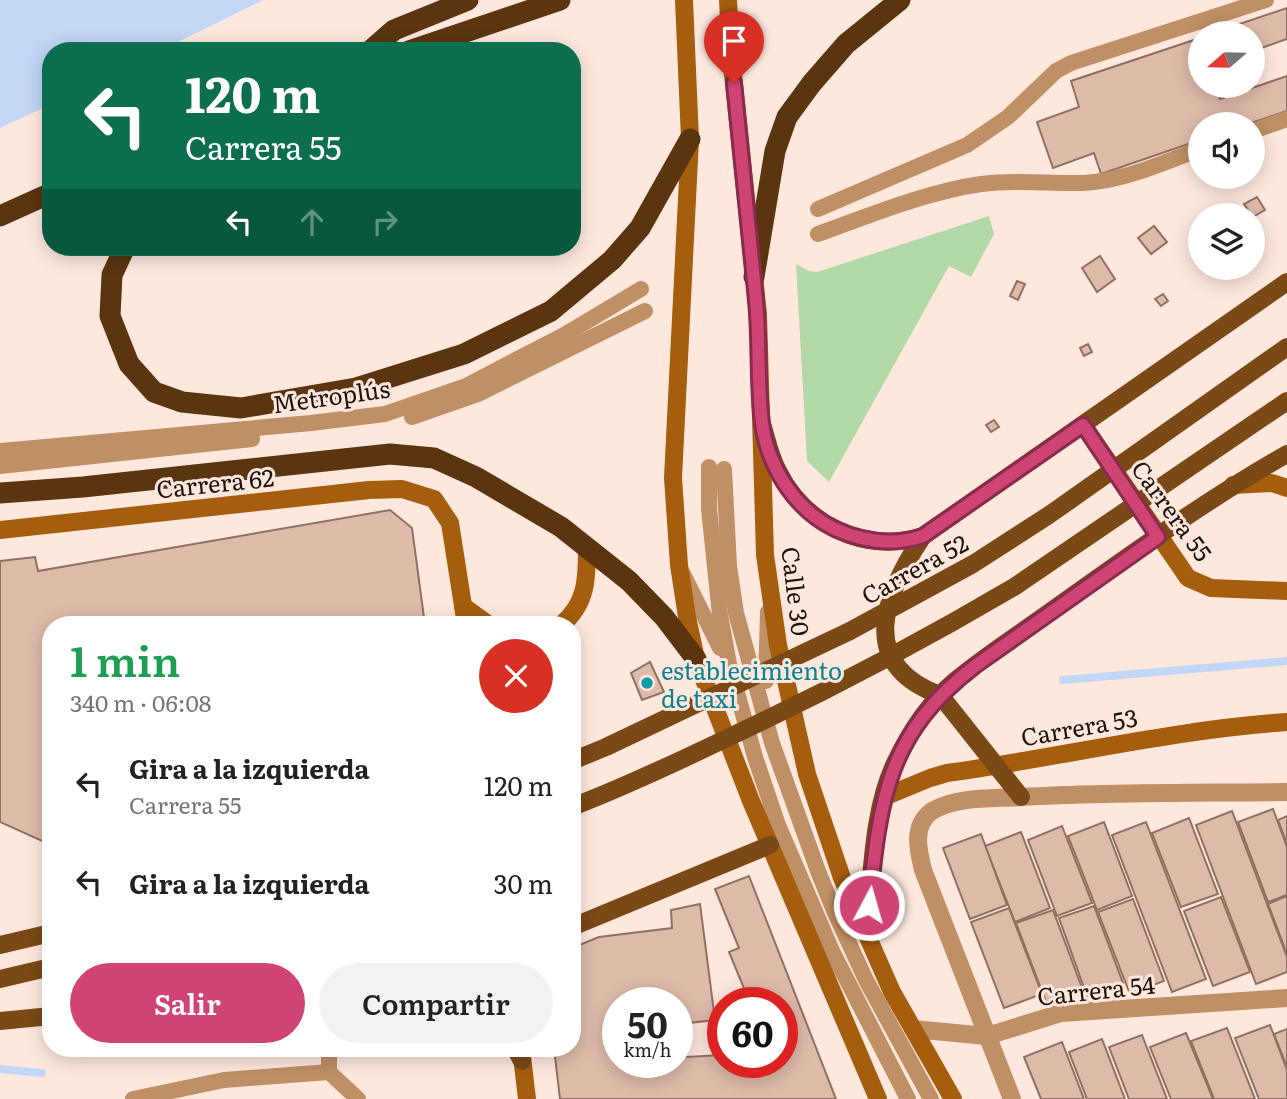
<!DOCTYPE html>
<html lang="es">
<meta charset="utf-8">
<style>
body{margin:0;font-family:Literata,serif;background:#f2f2f2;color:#222;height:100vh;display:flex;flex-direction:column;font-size:26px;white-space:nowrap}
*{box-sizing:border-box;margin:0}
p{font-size:23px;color:#767676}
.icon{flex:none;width:38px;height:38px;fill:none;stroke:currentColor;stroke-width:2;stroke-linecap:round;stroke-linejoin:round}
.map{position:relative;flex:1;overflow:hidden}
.sheet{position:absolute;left:42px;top:616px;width:539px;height:441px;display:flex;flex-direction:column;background:#fff;border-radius:28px;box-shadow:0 4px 18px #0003}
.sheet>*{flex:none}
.guide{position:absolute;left:42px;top:42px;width:539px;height:214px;border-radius:28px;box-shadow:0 4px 18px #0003;background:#0b6e4f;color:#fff;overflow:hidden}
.needle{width:46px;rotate:250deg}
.buttons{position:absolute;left:1188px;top:21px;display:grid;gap:14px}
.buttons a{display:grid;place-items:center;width:77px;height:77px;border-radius:50%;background:#fff;box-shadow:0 4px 18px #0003;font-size:35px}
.speed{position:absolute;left:602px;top:987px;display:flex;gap:14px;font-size:35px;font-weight:700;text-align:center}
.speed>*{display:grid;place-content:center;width:91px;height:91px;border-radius:50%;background:#fff;box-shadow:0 4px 18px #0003;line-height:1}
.speed small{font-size:18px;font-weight:400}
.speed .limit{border:10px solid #d22;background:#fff;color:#111}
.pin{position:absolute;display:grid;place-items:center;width:60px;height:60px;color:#fff;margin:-72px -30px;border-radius:50% 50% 50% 0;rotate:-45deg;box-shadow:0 0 7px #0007}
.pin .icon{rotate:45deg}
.me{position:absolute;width:77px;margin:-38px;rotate:6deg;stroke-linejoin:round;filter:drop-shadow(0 0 5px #0008)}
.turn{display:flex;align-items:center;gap:24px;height:147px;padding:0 28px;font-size:32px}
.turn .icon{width:91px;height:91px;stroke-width:2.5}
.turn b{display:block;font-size:49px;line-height:60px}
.lanes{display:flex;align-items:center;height:66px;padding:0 28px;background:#0003;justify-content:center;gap:35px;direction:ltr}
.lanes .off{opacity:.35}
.round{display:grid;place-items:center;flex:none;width:74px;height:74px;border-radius:37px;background:#f2f2f2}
.headline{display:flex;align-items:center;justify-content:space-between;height:119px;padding:0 28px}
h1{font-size:42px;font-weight:600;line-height:52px;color:#1e9e55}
.cta{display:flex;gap:14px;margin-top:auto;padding:14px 28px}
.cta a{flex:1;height:80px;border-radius:42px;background:#cf4375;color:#fff;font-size:28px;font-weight:600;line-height:80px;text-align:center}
.cta a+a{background:#f2f2f2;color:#222}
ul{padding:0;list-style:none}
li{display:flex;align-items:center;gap:21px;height:98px;padding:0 28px}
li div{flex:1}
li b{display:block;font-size:26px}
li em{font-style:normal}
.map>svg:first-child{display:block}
</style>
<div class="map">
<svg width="1287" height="1099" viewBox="0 0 1287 1099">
<rect width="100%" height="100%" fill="#fee8de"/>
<!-- green -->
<polygon fill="#b2d9a6" points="989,216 994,234 971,277 949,266 829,482 807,461 796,264 809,271 817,272"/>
<!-- water -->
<polygon fill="#c2d6f5" points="0,0 263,0 160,51 51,51 51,104 0,128"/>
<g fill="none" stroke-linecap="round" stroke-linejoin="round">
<!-- stream -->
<g stroke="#c2d6f5" stroke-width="8">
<polyline points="1063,680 1287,661"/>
<polyline points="0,1069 42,1073"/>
</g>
</g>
<!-- building -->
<g fill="#debaa9" stroke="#907061" stroke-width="2" fill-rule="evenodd">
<polygon points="1287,8 1287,39 1253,51 1253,33 1213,33"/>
<polygon points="1200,38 1200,86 1216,86 1220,99 1287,76 1287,111 1248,124 1200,124 1200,140 1101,174 1094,153 1053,168 1037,122 1079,107 1071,81"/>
<polygon points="1257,197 1265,210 1253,217 1244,204"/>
<polygon points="1154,226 1167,242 1151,254 1138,238"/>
<polygon points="1100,256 1115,279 1097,292 1082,268"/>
<polygon points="1017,281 1025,284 1018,300 1010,296"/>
<polygon points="1163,294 1168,301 1161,306 1155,299"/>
<polygon points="1088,344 1092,352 1084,356 1080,348"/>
<polygon points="994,420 999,427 991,432 986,425"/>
<polygon points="390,510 412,528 425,625 51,625 51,845 0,822 0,561 35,557 38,571"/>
<polygon points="650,662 664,692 642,700 631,673"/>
<polygon points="1273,809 1287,847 1287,895 1268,902 1238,822"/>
<polygon points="1232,811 1287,957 1287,972 1256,984 1196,825"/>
<polygon points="1287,816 1287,844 1278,820"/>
<polygon points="1189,818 1218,894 1181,907 1152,833"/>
<polygon points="1104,822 1132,896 1097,910 1068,836"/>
<polygon points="1146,822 1206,979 1172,992 1112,835"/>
<polygon points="1062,826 1092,903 1057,916 1028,840"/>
<polygon points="1021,832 1050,908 1015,922 985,846"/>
<polygon points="981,834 1007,905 970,919 943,848"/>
<path d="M749,876l87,223h-276l-6,-51h18v-100l27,-11 73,-9 -1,-18 29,-6 15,116 -35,4 5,33 38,-2v7h59v-59h-37l-2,-4 5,-1 -19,-46 10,-4 -24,-59zM618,1003h59v59h-59z"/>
<polygon points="1287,896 1287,954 1268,904"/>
<polygon points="1221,897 1250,972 1213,986 1184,911"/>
<polygon points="1133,899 1164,981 1130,994 1098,912"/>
<polygon points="1094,906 1123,983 1087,996 1059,918"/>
<polygon points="1009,908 1042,994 1004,1008 971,922"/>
<polygon points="1053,910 1082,988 1046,1002 1016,923"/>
<polygon points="1270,1025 1287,1070 1287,1099 1259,1099 1235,1038"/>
<polygon points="1227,1028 1255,1099 1214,1099 1191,1041"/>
<polygon points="1287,1029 1287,1067 1274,1034"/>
<polygon points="1186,1033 1213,1099 1171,1099 1150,1047"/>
<polygon points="1142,1035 1167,1099 1129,1099 1109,1047"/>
<polygon points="1102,1039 1125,1099 1087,1099 1069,1052"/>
<polygon points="1062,1042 1084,1099 1041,1099 1024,1057"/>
</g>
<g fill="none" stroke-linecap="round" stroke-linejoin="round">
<!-- lane -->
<g stroke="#bf8f65" stroke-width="16">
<polyline points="1253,131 1287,119"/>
<polyline points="818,209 967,145 1008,117 1056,71 1071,63 1266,0"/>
<path d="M818,234c53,-19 108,-42 163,-50 34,-5 68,0 102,-1 40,-2 80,-20 117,-34"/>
<polyline points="412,417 478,394 645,311"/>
<polyline points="0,451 311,423 385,414 466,386 564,335 641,289"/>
<polyline points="0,466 252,439"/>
<polyline points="709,467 709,509 720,615 729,664 755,757 778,825 832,951 908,1099"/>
<polyline points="724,469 729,566 736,613 772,743 818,871 835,913 866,980 931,1099"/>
<polyline points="683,574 720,648"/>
<polyline points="766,681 768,612"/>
<polyline points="329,1048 329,1072 358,1099"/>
<polyline points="133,1099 224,1080 329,1072"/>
</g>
<!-- street -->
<g stroke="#bf8f65" stroke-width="18">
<polyline points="913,1029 987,1036 1061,1013 1287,998"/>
<path d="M1012,1099l-89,-229c-5,-20 -11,-45 9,-59 25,-15 61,-12 89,-14 88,-5 177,-4 266,-5"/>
</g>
<!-- secondary -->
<g stroke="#a55e0d" stroke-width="18">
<polyline points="684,0 690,139 673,478 679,565 687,617 696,659 751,801 878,1099"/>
<polyline points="728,0 731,55 758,314 765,555 778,645 807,774 842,878 892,992 953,1099"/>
<polyline points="1083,425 1188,578 1211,588 1287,591"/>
<polyline points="1233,485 1272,483 1287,488"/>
<polyline points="0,530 369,490 402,489 434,499 450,523 466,625"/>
<polyline points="463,606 489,625"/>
<path d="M561,625c26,-21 26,-47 26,-78"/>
<path d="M884,797l46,-19 17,-5c114,-16 225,-43 340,-51"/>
<polyline points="521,1048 527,1099"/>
</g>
<!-- primary -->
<g stroke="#7b4916" stroke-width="18">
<path d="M762,424c5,16 8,32 16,47 26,53 87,84 145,65l364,-254"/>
<path d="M923,536c-38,57 -68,128 17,159l81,102"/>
<polyline points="572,927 770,845"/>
<path d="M866,933c6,-54 6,-124 30,-172 14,-29 34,-59 59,-80 31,-26 66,-48 99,-72 76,-54 152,-109 233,-155"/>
<polyline points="0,945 51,933"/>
<polyline points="0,979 51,967"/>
<polyline points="0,1021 51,1016"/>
<polyline points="515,1048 522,1061"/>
</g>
<!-- highway -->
<g stroke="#5a3510" stroke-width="21">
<polyline points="370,51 394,30 468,0"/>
<polyline points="409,51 560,0"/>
<polyline points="0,216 51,193"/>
<polyline points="125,247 112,275 110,316 129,364 154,392 182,402 241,408 356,388 464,354 551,311 612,260 640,228 690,139"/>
<polyline points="754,277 775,151 787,117 812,83 846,44 900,0"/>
<polyline points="0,493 83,487 390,454 434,458 476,477 561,527 629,581 664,617 696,659"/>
</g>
<!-- primary-bridge -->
<g stroke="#7b4916" stroke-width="18">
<polyline points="572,761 606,747 850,631 973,564 1049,515 1287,347"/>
<path d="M572,807c52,-20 101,-43 151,-67 99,-46 196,-97 291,-153l273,-186"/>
</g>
</g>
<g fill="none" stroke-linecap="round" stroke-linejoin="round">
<defs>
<path id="route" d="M734,83c7,72 15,145 22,218 4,40 1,82 6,122 6,44 33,87 73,106 29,13 58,17 88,7l160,-111 75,112 -183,129c-89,68 -95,135 -106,239"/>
</defs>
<!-- route casing -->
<use href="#route" stroke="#872c4c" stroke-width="18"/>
<!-- route -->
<use href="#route" stroke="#cf4375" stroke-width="12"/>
</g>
<!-- markers -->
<circle fill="#0f9aa8" stroke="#fee8de" stroke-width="2.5" cx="647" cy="683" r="7"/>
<g text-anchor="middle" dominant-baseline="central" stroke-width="6" stroke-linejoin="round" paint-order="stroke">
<!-- street labels -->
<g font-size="24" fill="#20140e" stroke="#fee8de">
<text transform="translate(331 395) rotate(-8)">Metroplús</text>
<text transform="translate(215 482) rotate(-6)">Carrera 62</text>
<text transform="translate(1173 510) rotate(54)">Carrera 55</text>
<text transform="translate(914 568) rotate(-29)">Carrera 52</text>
<text transform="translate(797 591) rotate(83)">Calle 30</text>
<text transform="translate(1079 726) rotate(-10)">Carrera 53</text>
<text transform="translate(1096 989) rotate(-6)">Carrera 54</text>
</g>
<!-- culture labels -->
<g font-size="24" fill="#0d838f" stroke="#fee8de" text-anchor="start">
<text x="661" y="669">establecimiento<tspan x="661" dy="28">de taxi</tspan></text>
</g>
</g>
</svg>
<div class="buttons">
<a><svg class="needle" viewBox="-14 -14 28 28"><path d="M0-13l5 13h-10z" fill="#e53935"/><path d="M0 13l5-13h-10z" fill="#767676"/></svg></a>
<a><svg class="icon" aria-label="sound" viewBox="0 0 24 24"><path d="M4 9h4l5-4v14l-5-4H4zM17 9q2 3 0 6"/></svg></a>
<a><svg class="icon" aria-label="layers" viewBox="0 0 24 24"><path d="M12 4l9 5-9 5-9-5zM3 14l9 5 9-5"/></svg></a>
</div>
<div class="speed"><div>50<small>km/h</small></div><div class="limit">60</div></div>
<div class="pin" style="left:734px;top:83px;background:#d93025"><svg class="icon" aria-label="arrive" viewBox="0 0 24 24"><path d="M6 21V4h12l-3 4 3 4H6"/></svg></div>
<svg class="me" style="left:869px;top:905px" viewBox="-20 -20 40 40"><circle r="17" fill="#cf4375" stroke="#fff" stroke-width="3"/><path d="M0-11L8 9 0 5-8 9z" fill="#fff"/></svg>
<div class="guide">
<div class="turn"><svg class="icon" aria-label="left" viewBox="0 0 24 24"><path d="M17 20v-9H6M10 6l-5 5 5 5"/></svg><div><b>120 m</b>Carrera 55</div></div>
<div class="lanes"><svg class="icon" aria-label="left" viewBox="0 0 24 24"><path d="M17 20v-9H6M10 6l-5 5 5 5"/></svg><svg class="icon off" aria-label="ahead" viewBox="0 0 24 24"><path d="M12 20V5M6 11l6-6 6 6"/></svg><svg class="icon off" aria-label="right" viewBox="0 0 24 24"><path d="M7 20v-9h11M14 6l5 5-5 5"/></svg></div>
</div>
<section class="sheet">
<div class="headline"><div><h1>1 min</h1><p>340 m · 06:08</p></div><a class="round" style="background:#d93025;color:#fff"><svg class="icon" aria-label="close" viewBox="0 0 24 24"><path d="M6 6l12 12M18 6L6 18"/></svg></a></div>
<ul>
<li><svg class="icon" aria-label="left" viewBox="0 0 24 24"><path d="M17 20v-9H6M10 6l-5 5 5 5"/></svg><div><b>Gira a la izquierda</b><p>Carrera 55</p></div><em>120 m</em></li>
<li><svg class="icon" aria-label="left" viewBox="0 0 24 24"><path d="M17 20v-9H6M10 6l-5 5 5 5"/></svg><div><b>Gira a la izquierda</b></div><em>30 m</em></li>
</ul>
<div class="cta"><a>Salir</a><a>Compartir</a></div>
</section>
</div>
